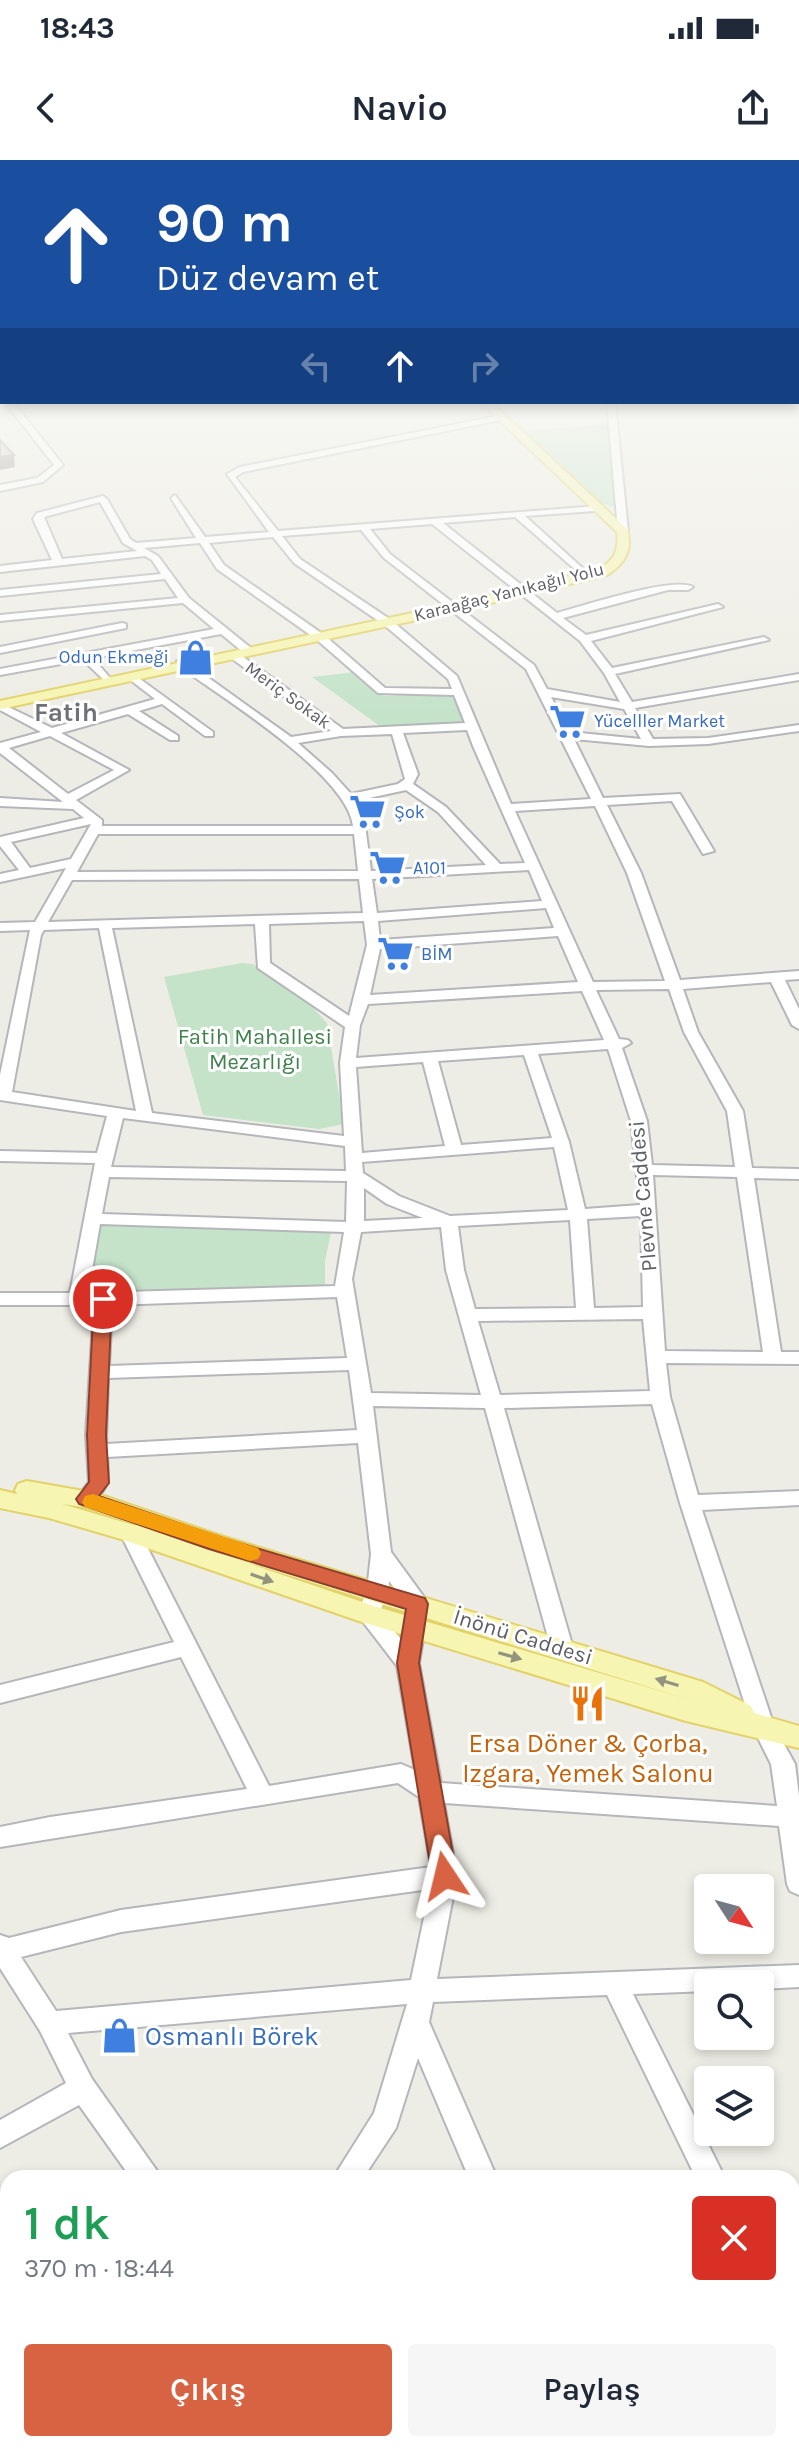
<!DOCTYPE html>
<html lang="tr">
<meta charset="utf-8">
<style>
body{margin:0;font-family:Karla,sans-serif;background:#f6f6f7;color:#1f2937;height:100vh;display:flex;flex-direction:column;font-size:30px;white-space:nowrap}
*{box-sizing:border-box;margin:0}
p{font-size:26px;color:#747a83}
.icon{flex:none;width:44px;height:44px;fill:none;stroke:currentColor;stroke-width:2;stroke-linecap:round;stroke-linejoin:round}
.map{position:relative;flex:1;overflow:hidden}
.sheet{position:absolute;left:0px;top:2010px;width:800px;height:282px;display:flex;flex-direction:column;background:#fff;border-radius:24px 24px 0 0;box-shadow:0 4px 12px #0003}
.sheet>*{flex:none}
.top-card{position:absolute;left:0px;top:0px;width:800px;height:244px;box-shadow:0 4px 12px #0003;background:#1a4fa0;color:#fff;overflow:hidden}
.needle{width:52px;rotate:126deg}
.tools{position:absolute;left:694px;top:1714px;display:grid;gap:16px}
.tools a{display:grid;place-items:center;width:80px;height:80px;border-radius:8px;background:#fff;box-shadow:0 4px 12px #0003;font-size:40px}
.pin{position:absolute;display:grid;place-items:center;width:68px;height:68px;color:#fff;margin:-34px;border:4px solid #fff;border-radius:50%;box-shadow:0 2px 8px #0007}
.me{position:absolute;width:88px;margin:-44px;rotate:350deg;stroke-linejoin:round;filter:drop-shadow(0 0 6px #0008)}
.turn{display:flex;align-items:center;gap:28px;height:168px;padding:0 24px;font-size:36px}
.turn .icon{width:104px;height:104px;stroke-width:2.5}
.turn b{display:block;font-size:56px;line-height:68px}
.lanes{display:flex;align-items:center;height:76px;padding:0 24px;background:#0003;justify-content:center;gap:40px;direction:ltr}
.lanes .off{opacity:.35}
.round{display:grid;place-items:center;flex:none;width:84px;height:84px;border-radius:8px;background:#f6f6f7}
.overview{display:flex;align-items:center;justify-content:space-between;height:136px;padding:0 24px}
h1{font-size:48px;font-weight:600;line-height:60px;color:#1e9e55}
.action{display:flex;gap:16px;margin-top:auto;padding:16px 24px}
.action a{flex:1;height:92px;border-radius:8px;background:#d76342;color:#fff;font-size:32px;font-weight:600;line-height:92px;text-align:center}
.action a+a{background:#f6f6f7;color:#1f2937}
.status{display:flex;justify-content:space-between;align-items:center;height:56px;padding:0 40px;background:#fff;direction:ltr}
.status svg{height:22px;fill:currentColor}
header{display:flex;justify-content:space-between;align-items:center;height:104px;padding:0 24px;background:#fff;font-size:36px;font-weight:600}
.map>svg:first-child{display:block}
</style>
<div class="status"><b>18:43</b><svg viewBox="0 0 49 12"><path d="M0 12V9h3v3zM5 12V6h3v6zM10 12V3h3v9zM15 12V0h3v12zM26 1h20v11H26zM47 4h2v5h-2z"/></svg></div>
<header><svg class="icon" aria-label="back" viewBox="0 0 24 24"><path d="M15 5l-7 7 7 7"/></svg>Navio<svg class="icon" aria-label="share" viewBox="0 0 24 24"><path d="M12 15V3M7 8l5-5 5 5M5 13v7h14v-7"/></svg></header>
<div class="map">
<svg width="799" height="2291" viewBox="0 0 799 2291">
<rect width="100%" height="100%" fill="#eeede5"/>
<!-- green -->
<g fill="#c4e3c9">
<polygon points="610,264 618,348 596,342 525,271"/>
<polygon points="355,512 378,533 385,536 453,533 463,562 384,569 312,517"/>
<polygon points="242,803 253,804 307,841 327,863 344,964 319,969 203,955 164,817"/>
<polygon points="105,1063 332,1068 325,1101 325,1128 86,1132 98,1068"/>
</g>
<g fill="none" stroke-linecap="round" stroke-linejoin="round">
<defs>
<g id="minor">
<polygon points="5,242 13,242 63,305 43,322 0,331 0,325 37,318 54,305"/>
<polygon points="607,242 615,242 628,371 623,374 618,371"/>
<path d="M503,255l3,4 -263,53 -8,5 43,54 320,-25 -3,5 -70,5 64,58v4l-3,1 -71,-62 -72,6 114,90c26,-7 117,-37 136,-26l-5,3h-20l-105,28 23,17 132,-31 5,3 -132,34 21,27 152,-31 5,3 -154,34 17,28 167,-28v6l-164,28 18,31 55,-1 91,-13v6l-91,13 -59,2 -75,-7 29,59 77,-4 34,57 -11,3 -31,-53 -65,4 34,68 39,107 119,-9v8l-14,1 14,29v20l-7,-4 -21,-43 -88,7 15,43 45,79 9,57 47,1v10l-45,-1 27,174h18v12l-133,-1 4,34 28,98 101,-4v14l-97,5 72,216 21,38 4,32v99l-9,-4 -3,-7 -8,-58 -335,-23 13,73 -20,103 362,-14v22l-39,2v-5h-52v7l-75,3 92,184h-29l-89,-183 -174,7 -4,20 68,156h-28l-51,-120 -22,70 -33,50h-30l41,-65 33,-109 -339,29 24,46 70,99h-31l-52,-73 -79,43v-28l66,-37 -26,-52 -40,-63v-33l9,3 112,-28 310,-43 -12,-70 -21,-14 -398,64v-20l50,-10 197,-28 -66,-132 -181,46v-18l174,-43 -54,-109 3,-5h14l3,5 129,253 132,-22 14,6 -18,-104 -40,-52 10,-23 4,-37 -13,-111 -251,14c2,25 2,28 -14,47h-14l-3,-5 13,-17 -3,-47 8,-130h-94v-12h70l25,-130 -95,-2v-10l97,2 10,-37 -107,-16v-25l30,-145 -30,1v-8l35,-1 31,-54 -66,14v-8l19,-4 -19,-24v-9l84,-19 -11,-9 -73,-3v-8l63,4 -63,-49v-10l41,-11 -41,-22v-7l52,25 103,-29 -26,-20v-4l4,-1 80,58v4h-8l-43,-32 -23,7 39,25v4h-8l-42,-26 -67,19 68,37 -53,30 26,20v6h251c-6,-52 -133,-130 -176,-161v-4h8l106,76 40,-6 -100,-73v-4h8l104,75 122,-6 -11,-28 -76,-2 -62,-54 -99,-70 -17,-26 -56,5 14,8 31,42 62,50v4h-8l-22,-18 -128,24 17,20 -5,3 -22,-21 -83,15v-6l214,-40 -31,-26 -183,18v-6l178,-17 -13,-19 -165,17v-6l161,-16 -9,-14 -7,-4 -145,16v-6l52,-6 -19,-41 4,-6 66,-17 4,3 23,40 6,4 60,-5 -25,-40 4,-3 30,42 64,-5 -42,-58 13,-7zM100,342l23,41 14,8 -75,8 -18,-42zM432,364l148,117 24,32 16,29 -73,-13 -13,-24 -144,-111 -20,-25zM361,370l23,28 142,111 65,130 -80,5 -54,-128 -66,-56 -91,-61 -18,-23zM273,377l21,26 89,61 65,55 4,10 -67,-1 -61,-53 -100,-70 -15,-22zM551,537l73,12 17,30 -71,-7zM467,570l6,16 52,117 -25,1 -54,-57 -33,-23 5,-10 -15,-41zM392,574l13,45 -7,5 -47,10 -19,-21 -34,-30 43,-7zM50,576l64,34 -46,24 -59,-46zM406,630l32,22 48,53 -115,6 -7,-54 -9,-16zM595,646l32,67 38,108 -72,1 -78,-171zM91,664l-20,35 -41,9 -19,-26zM98,674h256l4,37 -281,1zM529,710l13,31 -165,12 -5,-34zM359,719l4,34 -315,9 24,-42zM546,748l8,20 -174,12 -2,-19zM364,761l3,24 -18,71 -79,-53 -1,-39zM255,764l3,44 87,59 -5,36 4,73 -192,-23 -40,-185zM99,768l37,183 -124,-19 29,-157 3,-5zM558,776l20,46 -208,13 10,-46zM669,829l15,43 43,79 8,56 -83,-2 -5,-44 -25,-73 9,-5 -3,-3 -9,-1 -23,-49zM582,831l22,49 -248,18 4,-33 8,-21zM608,889l23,72 9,84 -55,4 -16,-67 -31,-88zM524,895l28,83 -91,7 -23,-84zM423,902l22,84 -83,7 -6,-86zM123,958l222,28 1,25 -235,-4zM554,987l14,63 -118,6 -51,-20 -36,-23 -1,-11zM653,1015l84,2 26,175 -98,-1zM109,1017l238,4 -1,41 -244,-8zM364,1028l23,16 36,14 -59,3zM641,1056l2,91 -49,1 -7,-89zM570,1060l6,88 -101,1 -11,-39 -6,-44zM100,1064l244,8 -9,54 -247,7zM441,1067l5,43 35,125 -110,-2 -19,-114 9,-47zM337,1137l10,61 -238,8 3,-61zM643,1159l7,72 -150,4 -22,-74zM349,1210l8,60 -251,14 2,-66zM652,1244l28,99 72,223 19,38 6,42 -336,-23 -22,-120 10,-59 -38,-52 -18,-146 112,2 66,240 3,6 8,2 8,-2 3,-6 -69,-240zM389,1421l18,24 -6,34 -22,-26 10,-22zM430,1729l-19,91 -355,31 -35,-54 100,-25z"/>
<polygon points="122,463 126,464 126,468 0,493 0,487"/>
<polygon points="8,2158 8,2190 0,2193 0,2161"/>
<polygon points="792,2167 799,2170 799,2211 792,2208"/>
<polygon points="173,2284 205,2284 203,2291 171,2291"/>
<polygon points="246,2284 276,2284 277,2291 247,2291"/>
<polygon points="582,2284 613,2284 615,2291 584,2291"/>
</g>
<g id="major">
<path d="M480,242h11l136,127c6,20 -2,35 -20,46l-153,37 -454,97v-8l454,-97 145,-35c16,-9 20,-19 18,-37z"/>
<path d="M27,1321l68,12 129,44 479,145 48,24 3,7 45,13v22l-113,-27 -327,-100 -238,-82 -72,-21 -49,-10v-18l17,4 -2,-4 3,-6zM62,1344l21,3 55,19 -8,-2zM233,1398l454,141 -313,-93z"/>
</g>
</defs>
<!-- minor casing -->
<use href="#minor" stroke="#b5b6bb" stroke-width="4"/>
<!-- major casing -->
<use href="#major" stroke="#e3d26a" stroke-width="4"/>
<!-- minor -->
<use href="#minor" fill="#fff" fill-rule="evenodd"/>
<!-- major -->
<use href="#major" fill="#f6f5b2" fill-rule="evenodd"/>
</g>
<!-- shaded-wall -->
<polygon fill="#8d8b88" points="14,295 15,307 0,310 0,297"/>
<!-- building -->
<polygon fill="#c9c7c2" stroke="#8d8b88" stroke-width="2" points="0,280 14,295 0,297"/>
<!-- one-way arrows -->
<defs><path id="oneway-solid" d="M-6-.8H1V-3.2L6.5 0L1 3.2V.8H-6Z" transform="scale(2)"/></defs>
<g fill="#93947f">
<use href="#oneway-solid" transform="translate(262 1418) rotate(19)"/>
<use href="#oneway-solid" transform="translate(510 1496) rotate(16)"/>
<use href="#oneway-solid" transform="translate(667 1522) rotate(-163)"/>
</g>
<!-- sky -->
<linearGradient id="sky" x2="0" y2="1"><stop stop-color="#90beee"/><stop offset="0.42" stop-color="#f7f7f3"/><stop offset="1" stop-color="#f7f7f3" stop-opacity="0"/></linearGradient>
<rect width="799" height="554" fill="url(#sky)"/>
<!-- route -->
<polygon fill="#d76342" stroke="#8c402b" stroke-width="2" points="103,1134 112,1139 106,1275 109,1323 99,1336 223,1378 425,1438 428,1444 419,1503 457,1716 453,1724 445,1727 436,1724 432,1716 397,1503 406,1449 209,1389 79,1344 76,1339 89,1322 87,1275 94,1139"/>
<!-- slow -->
<polygon fill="#f59e0b" points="93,1334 258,1388 261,1393 258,1399 250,1401 85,1347 82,1342 85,1336"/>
<!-- icons -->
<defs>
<symbol id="shop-bare" viewBox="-9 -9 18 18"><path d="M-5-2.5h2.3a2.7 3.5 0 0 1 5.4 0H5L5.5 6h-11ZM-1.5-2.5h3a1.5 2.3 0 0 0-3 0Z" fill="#3f7fe0" stroke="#fff" stroke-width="2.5" paint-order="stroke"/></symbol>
<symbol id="supermarket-bare" viewBox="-9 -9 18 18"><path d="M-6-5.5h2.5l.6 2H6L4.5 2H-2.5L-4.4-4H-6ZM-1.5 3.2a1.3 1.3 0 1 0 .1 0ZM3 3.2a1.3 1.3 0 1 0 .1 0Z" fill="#3f7fe0" stroke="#fff" stroke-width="2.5" paint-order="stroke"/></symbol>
<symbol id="restaurant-bare" viewBox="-9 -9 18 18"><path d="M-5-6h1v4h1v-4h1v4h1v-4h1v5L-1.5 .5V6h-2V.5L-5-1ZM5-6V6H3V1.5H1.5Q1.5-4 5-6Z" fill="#e8710a" stroke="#fff" stroke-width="2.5" paint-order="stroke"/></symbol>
</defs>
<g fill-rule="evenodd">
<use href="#shop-bare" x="170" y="472" width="51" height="51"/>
<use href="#supermarket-bare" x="542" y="536" width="51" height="51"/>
<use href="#supermarket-bare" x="342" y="626" width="51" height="51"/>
<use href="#supermarket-bare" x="362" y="682" width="51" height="51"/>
<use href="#supermarket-bare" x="370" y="768" width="51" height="51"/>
<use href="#restaurant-bare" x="562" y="1518" width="51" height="51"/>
<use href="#shop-bare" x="94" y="1850" width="51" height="51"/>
</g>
<g text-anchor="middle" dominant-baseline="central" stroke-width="6" stroke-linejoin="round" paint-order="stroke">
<!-- far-street labels -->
<g font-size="18" fill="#5d5f64" stroke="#fff">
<text transform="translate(509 432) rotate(-14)">Karaağaç Yanıkağıl Yolu</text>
<text transform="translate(288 535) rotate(36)">Meriç Sokak</text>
</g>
<!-- far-shop labels -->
<g font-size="18" fill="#366cbe" stroke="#fff" text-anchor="start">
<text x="169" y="497" text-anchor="end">Odun Ekmeği</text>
<text x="594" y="561">Yücelller Market</text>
<text x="394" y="652">Şok</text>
<text x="413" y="708">A101</text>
<text x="421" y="794">BİM</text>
</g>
<!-- park labels -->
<g font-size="22" fill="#3f814b" stroke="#fff">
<text x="255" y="877">Fatih Mahallesi<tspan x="255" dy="25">Mezarlığı</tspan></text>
</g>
<!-- street labels -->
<g font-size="22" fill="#5d5f64" stroke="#fff">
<text transform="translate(643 1036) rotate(-95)">Plevne Caddesi</text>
<text transform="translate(523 1477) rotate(17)">İnönü Caddesi</text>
</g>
<!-- far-district labels -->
<g font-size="26" font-weight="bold" fill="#6e7176" stroke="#fff">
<text x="66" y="552">Fatih</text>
</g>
<!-- near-food labels -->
<g font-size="26" fill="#c56008" stroke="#fff">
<text x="588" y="1583">Ersa Döner &amp; Çorba,<tspan x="588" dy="30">Izgara, Yemek Salonu</tspan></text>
</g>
<!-- near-shop labels -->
<g font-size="26" fill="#366cbe" stroke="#fff" text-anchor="start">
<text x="145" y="1876">Osmanlı Börek</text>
</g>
</g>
</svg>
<div class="tools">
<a><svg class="needle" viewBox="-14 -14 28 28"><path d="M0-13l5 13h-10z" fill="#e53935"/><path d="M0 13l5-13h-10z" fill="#747a83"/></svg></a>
<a><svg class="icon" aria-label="search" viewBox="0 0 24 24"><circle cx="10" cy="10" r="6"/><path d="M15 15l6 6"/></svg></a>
<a><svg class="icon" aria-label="layers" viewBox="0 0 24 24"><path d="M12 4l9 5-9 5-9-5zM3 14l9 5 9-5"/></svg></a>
</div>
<div class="pin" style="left:103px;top:1139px;background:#d93025"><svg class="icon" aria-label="arrive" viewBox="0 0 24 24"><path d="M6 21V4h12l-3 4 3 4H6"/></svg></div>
<svg class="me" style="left:445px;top:1716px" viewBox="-20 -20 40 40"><path d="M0-17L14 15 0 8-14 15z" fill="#d76342" stroke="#fff" stroke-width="4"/></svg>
<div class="top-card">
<div class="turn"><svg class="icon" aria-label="ahead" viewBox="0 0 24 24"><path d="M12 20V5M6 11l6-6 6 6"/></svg><div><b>90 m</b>Düz devam et</div></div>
<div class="lanes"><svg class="icon off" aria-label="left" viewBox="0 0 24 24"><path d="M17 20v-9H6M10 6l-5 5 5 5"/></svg><svg class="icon" aria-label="ahead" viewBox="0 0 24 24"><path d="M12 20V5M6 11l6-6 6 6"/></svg><svg class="icon off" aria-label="right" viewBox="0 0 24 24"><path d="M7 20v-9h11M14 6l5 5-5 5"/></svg></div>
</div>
<section class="sheet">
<div class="overview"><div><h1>1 dk</h1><p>370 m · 18:44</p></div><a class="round" style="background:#d93025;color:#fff"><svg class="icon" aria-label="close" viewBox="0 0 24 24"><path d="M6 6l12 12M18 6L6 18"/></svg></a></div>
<div class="action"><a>Çıkış</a><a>Paylaş</a></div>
</section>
</div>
